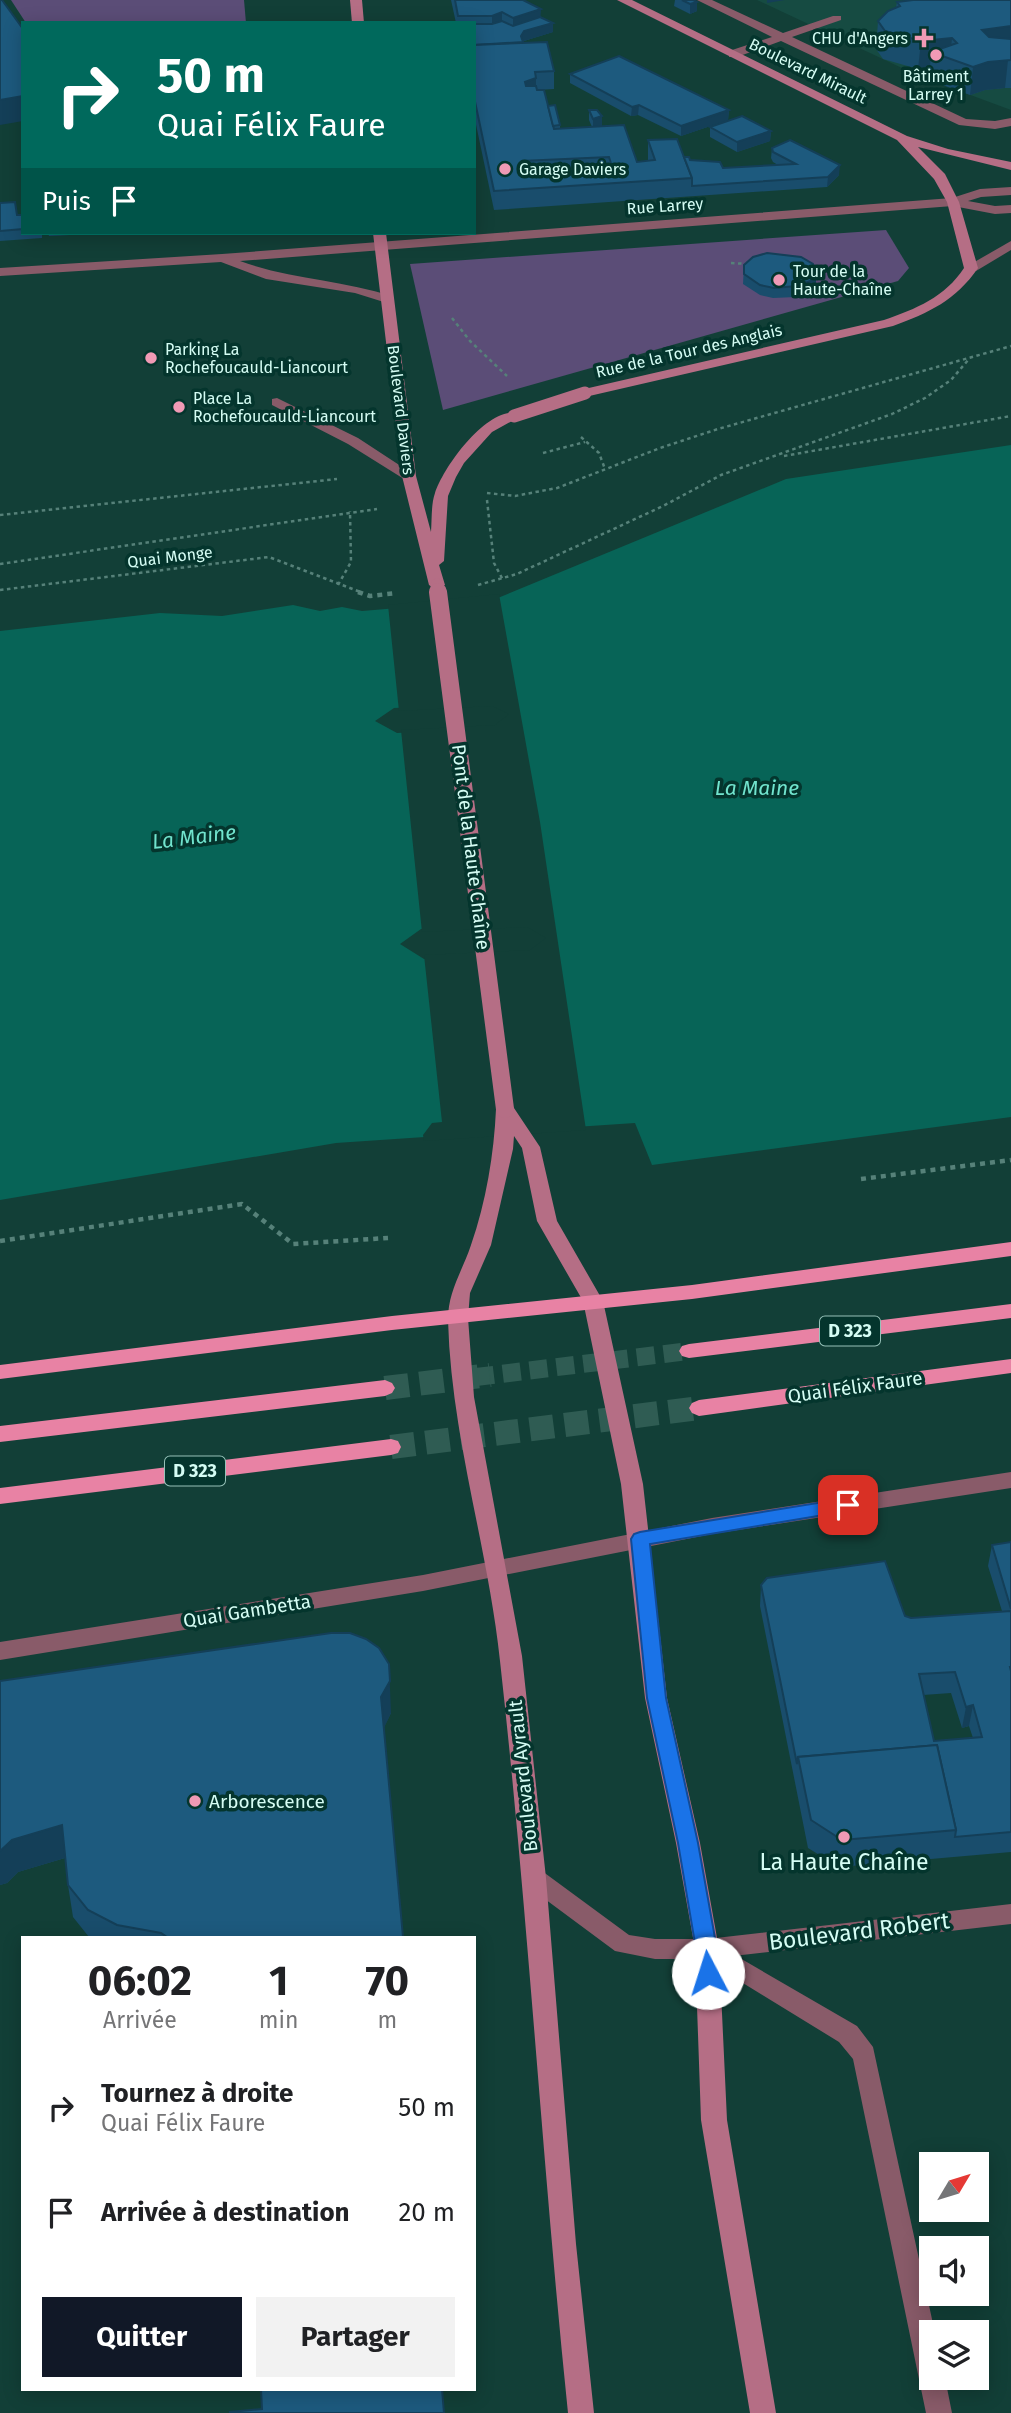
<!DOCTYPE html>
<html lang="fr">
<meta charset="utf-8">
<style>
body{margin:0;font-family:"Fira Sans",sans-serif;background:#f2f2f2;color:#202124;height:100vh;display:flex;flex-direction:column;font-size:26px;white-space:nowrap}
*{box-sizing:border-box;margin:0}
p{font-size:23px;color:#757577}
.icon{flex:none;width:38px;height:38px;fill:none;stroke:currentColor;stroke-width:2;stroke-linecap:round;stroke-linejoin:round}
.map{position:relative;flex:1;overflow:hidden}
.sheet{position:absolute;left:21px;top:1936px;width:455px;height:455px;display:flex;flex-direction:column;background:#fff;border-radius:0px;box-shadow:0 4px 18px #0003}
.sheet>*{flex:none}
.guide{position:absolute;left:21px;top:21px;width:455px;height:214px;border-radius:0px;box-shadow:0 4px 18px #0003;background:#00695c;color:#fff;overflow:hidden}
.needle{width:46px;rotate:52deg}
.controls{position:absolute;left:919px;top:2152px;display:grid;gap:14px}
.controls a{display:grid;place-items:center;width:70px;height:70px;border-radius:0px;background:#fff;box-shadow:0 4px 18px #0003;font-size:35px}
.pin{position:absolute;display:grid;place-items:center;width:60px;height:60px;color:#fff;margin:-30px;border-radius:14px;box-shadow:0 4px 10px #0006}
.me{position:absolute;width:77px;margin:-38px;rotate:355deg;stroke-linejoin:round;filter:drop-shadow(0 0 5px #0008)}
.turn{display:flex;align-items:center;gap:24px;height:147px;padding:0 21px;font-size:32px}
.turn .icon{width:91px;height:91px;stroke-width:2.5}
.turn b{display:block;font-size:49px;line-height:60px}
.then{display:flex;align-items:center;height:66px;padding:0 21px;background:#0003;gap:14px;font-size:26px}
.eta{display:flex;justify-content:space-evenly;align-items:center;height:119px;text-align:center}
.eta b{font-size:42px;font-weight:700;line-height:49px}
.cta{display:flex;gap:14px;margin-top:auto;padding:14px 21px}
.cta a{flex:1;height:80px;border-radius:0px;background:#111827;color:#fff;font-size:28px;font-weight:700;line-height:80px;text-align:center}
.cta a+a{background:#f2f2f2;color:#202124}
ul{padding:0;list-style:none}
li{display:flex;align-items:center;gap:21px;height:105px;padding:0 21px}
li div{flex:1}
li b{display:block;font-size:26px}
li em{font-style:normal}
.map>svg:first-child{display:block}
</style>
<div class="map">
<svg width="1011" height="2413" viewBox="0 0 1011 2413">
<rect width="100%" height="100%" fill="#123f37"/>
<!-- built -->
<polygon fill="#164b42" points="757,0 1011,0 1011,110 919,76"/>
<!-- green -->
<g fill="#5b4d77">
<polygon points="11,0 244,0 246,23 26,23"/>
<polygon points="886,230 909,268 898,281 443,410 410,264"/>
</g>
<!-- water -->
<path fill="#076457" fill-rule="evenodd" d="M1011,445v672l-359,48 -17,-42 -299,20 -336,57v-569l160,-18 62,3 71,-11 27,6 22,-4 20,4 131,-11 293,-121zM492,703l24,11 -20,14 -99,5 -22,-12 19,-13zM527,924l25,14 -21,16 -107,5 -24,-15 21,-15z"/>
<!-- pier -->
<polygon fill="#123f37" points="499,594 540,822 586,1130 424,1141 423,1135 432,1123 442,1122 424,955 530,950 546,938 527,927 422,932 401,730 495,725 509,714 492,706 399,711 388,605"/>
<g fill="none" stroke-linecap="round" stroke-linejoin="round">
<!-- trunk-tunnel-far1 -->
<polyline stroke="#2f5c53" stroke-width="18" stroke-dasharray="18 9" stroke-linecap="butt" points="476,1377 689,1351"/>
<!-- trunk-tunnel -->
<g stroke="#2f5c53" stroke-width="24" stroke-dasharray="24 11" stroke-linecap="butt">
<polyline points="385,1388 490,1375"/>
<polyline points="391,1447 699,1408"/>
</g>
<!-- path-far1 -->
<g stroke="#568179" stroke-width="2.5" stroke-dasharray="3.5 3.5" stroke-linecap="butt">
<polyline points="731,263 748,264"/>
<polyline points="452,318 470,341 507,376"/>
<polyline points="581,437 599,453 605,469"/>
<polyline points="543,453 585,442"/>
<polyline points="784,456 1011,416"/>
<polyline points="487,493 515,496 557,488 660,448 718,429 1011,346"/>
<polyline points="487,500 494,563 503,580"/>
<polyline points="0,515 337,479"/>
<polyline points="0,564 377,509"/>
<polyline points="338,585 351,562 350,511"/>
<polyline points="478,585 517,574 663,506 721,475 892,414 925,398 951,380 969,359"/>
<polyline points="0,590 269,557 363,593"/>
</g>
<!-- path -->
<g stroke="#568179" stroke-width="4.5" stroke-dasharray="5 5" stroke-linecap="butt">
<polyline points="358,592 370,596 397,593"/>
<polyline points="861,1179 1011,1160"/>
<polyline points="0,1241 242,1204 293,1244 388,1238"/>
</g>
<!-- service -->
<g fill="#895b69" fill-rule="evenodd">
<polygon points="697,0 712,0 783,33 833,16 841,16 841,20 792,37 966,119 995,121 1011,118 1011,126 995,129 959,125 781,41 737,57 729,57 729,51 772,37"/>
<polygon points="277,398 358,438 416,476 409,480 404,479 348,444 272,405 272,399"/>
<polygon points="707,1939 857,2026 873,2047 935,2333 931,2333 931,2378 945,2378 952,2413 926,2413 853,2059 839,2042 699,1956 695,1949 699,1942"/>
</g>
<!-- minor -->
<polygon fill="#895b69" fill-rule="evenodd" points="1011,1472 1011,1488 712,1534 423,1591 0,1660 0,1642 423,1575 712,1518"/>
<!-- tertiary -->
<g fill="#895b69" fill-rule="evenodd">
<path d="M1011,187v8l-30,2 -13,4 27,5 16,-1v8l-16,1 -42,-8 -713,55c49,18 102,19 152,35l2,3 -7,4 -32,-10 -89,-14 -45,-17 -221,14v-8l222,-14 730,-56 28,-9z"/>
<polygon points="1011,241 1011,250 976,271 966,271 964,268"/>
<polygon points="534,1868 542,1871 629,1935 655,1939 707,1939 1011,1904 1011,1924 707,1959 655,1959 615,1951 526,1885 522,1878 526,1871"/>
</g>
<!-- secondary -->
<g fill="#b56e85" fill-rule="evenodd">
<polygon points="350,0 362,0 364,23 352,23"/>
<path d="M617,0h15l275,136 41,13 63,13v8l-93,-23 27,27 14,28 19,66c-22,32 -49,45 -85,58l-308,71 -5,-1v-6l304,-70c32,-11 61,-23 80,-52l-17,-66 -13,-23 -37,-39z"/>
<path d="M373,233h13l30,243 15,56c1,-13 0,-28 4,-39 9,-27 52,-87 84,-80l2,3 -29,16 -28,31 -8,14 -8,19 -4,65 -5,4 6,20 -8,5 -8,-5 -27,-109z"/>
<path d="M505,1103l7,2 28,42 17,74 46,80 40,183 24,214 33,145 19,106 8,171 49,293h-26l-49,-293 -6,-171 -19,-106 -31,-145 -24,-214 -38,-183 -46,-80 -15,-73 -8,-12 -1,13 -22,96 -21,48 -2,25 6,79 48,259 24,222 30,366 18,169h-26c-26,-251 -40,-502 -68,-752 -12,-114 -49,-225 -52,-341 0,-29 14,-48 23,-75 15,-43 23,-91 25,-136l2,-4z"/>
</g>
<!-- trunk -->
<g fill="#e882a4" fill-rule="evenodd">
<polygon points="1011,1242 1011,1256 692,1299 392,1330 0,1379 0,1365 392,1316 692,1285"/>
<polygon points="1011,1304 1011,1318 689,1358 682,1356 679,1351 682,1346 689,1344"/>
<polygon points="1011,1359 1011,1373 699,1416 692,1413 689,1408 692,1403 699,1400"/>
<polygon points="385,1380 392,1383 395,1388 392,1393 385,1396 0,1442 0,1426"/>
<polygon points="391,1439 398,1441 401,1447 398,1453 391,1455 0,1504 0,1488"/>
</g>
<!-- secondary-bridge-far1 -->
<g stroke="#b56e85" stroke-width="13">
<polyline points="514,416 585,393"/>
<polyline points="437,585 438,593"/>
</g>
<!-- secondary-bridge -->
<polyline stroke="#b56e85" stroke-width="18" points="438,592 505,1109"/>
</g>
<!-- wall -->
<g fill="#194d6c" fill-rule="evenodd">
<polygon points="451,0 523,0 540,17 553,32 524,41 523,43 554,71 554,89 537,90 560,125 560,129 592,127 589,120 589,110 602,126 637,162 648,161 648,140 690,160 723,168 778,165 773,162 771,158 772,148 839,175 827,187 494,210 474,115 474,23 456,23"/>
<polygon points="675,0 693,0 697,2 697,11 690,14 674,6"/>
<polygon points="1011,0 1011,88 1005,88 985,90 970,95 929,80 930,67 918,69 883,59 876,49 878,21 896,8 897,2"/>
<polygon points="570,74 729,110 728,120 681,136 638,115 631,116 570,83"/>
<polygon points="710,127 771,131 770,141 737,152 710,137"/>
<polygon points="0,203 17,215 23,215 23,233 42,233 42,238 0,241"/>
<polygon points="48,233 111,233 49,236"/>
<polygon points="744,265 816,283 810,291 796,297 773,298 760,295 743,284"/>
<path d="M1011,1542v310l-172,15 -31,-19 -48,-242 1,-21 144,31 6,2 91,-7 -14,-45 4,-21zM951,1693l11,35 7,-2 4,12 -39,3 -11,-46z"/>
<polygon points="0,1681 391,1713 384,1727 403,1937 89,1937 73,1917 68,1885 65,1858 18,1872 7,1883 0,1885"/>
</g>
<!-- shaded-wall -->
<g fill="#143f58">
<polygon points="767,0 785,0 767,3"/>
<polygon points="697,2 697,11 690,14 690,4"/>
<polygon points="541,9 540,26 553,23 553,32 524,41 523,44 513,36 513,18"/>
<polygon points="502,12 502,30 492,33 492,16"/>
<polygon points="1011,26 1011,53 979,57 982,30"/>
<polygon points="952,38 950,59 931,52 930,67 918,69 921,41"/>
<polygon points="1008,60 1005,88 985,90 970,95 973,67 988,62"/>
<polygon points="536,78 536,96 525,100 525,82"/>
<polygon points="23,96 23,121 0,125 0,100"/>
<polygon points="639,105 638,115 631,116 632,107"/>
<polygon points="729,110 728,120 681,136 681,126"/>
<polygon points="602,116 602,126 593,129 593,119"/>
<polygon points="771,131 770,141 737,152 737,142"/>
<polygon points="840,165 839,175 827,187 828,177"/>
<polygon points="816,272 816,283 810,291 796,297 797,286"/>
<polygon points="389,1664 391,1713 383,1730 381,1697"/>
<polygon points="973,1705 969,1726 962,1728 966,1707"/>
<polygon points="62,1825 68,1857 18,1872 7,1883 0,1885 0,1851 12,1840"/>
</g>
<!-- building -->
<g fill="#1d5a7e" stroke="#143f58" stroke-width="2" fill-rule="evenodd">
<polygon points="0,0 2,0 23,29 23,96 0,100"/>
<polygon points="455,0 523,0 541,9 513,18 502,12 492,16 458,16"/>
<polygon points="682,0 693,0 697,2 690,4"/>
<polygon points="913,0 1011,0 1011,26 982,30 989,37 1011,39 1011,60 988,62 973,67 931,52 957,43 952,38 921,41 885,31 878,21 888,11 900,6 897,2"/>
<polygon points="540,17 553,23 524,31 521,36 523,42 474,45 474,24 492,24 502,21 513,26"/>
<path d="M547,42l7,29 -19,1 1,6 -11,4 1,4h10l1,4h7l10,39 70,-4 13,37 18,-2 -7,-20 29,-1 15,39 -198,13 -20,-94v-52zM609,157l5,16 -60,2 -2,-4 -7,-2 -21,1 -2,-9z"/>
<polygon points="619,56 729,110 681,126 639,105 632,107 570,74"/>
<polygon points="555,105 560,125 553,126 548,106"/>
<polygon points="589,110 597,110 602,116 593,119"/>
<polygon points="742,116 771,131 737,142 710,127"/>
<polygon points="790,140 840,165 828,177 692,186 692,178 684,157 689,157 690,160 720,162 723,168 796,164 773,152 772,148"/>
<polygon points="609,166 611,173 585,174 583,167"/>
<polygon points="15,202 17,215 23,215 23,229 0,231 0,203"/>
<polygon points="767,253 801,257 813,264 816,272 810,281 797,286 774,288 760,285 744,274 744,265 753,257"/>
<polygon points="1011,1542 1011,1609 992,1545"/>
<path d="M885,1561l20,55 6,2 100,-7v56h-1l1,4v161l-56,5 1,-7 -19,-85 -139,12 -1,7 -36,-179 6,-7zM955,1672l11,35 7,-2 9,32 -48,4 -15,-67z"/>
<polygon points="331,1633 350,1633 366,1639 379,1648 389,1664 390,1681 381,1697 403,1937 167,1937 161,1933 117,1925 88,1910 68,1885 62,1825 12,1840 0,1851 0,1681"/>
<polygon points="937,1745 956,1830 842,1840 811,1820 798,1757"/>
<polygon points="261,2389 442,2389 444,2413 230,2413 230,2412 262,2409"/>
</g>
<!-- route -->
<polygon fill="#1a73e8" stroke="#114b97" stroke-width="2" points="848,1498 854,1500 857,1505 854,1510 650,1544 666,1698 698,1843 717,1949 718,1973 715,1979 708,1982 701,1979 678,1843 647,1698 631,1539 634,1534 640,1532"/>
<!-- markers -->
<g fill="#f09ab5" stroke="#04352d" stroke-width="2.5">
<path d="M920.5 27.5h7v7h7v7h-7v7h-7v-7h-7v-7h7z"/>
<circle cx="936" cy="55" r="7"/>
<circle cx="505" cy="169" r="7"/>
<circle cx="779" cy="280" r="7"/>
<circle cx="151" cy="358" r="7"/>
<circle cx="179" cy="407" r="7"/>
<circle cx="195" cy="1801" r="7"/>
<circle cx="844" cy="1837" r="7"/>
</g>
<g text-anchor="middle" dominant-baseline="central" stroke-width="7" stroke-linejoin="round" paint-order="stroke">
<!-- far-poi labels -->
<g font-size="16" fill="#d5fdf4" stroke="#04352d" text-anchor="start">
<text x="908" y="38" text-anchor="end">CHU d'Angers</text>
<text x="936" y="76" text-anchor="middle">Bâtiment<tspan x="936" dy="18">Larrey 1</tspan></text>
<text x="519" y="169">Garage Daviers</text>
<text x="793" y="271">Tour de la<tspan x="793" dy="18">Haute-Chaîne</tspan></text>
<text x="165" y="349">Parking La<tspan x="165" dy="18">Rochefoucauld-Liancourt</tspan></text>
<text x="193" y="398">Place La<tspan x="193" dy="18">Rochefoucauld-Liancourt</tspan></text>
</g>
<!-- far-street labels -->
<g font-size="16" fill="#d5fdf4" stroke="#04352d">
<text transform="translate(808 71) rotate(26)">Boulevard Mirault</text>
<text transform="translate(665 206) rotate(-4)">Rue Larrey</text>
<text transform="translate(689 351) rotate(-13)">Rue de la Tour des Anglais</text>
<text transform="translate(401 410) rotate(83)">Boulevard Daviers</text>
<text transform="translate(170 557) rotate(-7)">Quai Monge</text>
</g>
<!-- shield labels -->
<g fill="#04352d" stroke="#96c1b8" stroke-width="2">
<rect x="820" y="1316.5" width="60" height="29" rx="5"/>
<rect x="165" y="1456.5" width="60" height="29" rx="5"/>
</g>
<g font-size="18" font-weight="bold" fill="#d5fdf4">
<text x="850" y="1331">D 323</text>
<text x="195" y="1471">D 323</text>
</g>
<!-- street labels -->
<g font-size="19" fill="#d5fdf4" stroke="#04352d">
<text transform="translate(471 847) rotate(83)">Pont de la Haute Chaîne</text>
<text transform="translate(855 1387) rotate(-8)">Quai Félix Faure</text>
<text transform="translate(247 1611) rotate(-9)">Quai Gambetta</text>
<text transform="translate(523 1776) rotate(-96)">Boulevard Ayrault</text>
</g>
<!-- poi labels -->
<g font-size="19" fill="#d5fdf4" stroke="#04352d" text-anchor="start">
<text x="209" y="1801">Arborescence</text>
</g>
<!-- water labels -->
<g font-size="21" font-style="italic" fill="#71e4ce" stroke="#04352d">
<text x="757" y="788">La Maine</text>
<text transform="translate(194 837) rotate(-7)">La Maine</text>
</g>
<!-- near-poi labels -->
<g font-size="23" fill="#d5fdf4" stroke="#04352d">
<text x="844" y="1862">La Haute Chaîne</text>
</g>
<!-- near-street labels -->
<g font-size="23" fill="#d5fdf4" stroke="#04352d">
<text transform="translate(859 1931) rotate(-7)">Boulevard Robert</text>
</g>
</g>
</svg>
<div class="controls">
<a><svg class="needle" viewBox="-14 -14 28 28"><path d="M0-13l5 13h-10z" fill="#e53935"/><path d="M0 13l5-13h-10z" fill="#757577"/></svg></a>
<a><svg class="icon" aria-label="sound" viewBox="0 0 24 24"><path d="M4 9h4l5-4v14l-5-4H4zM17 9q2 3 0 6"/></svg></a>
<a><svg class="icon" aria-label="layers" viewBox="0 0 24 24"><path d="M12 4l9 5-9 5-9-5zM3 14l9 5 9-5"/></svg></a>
</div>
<div class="pin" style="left:848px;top:1505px;background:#d93025"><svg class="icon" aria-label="arrive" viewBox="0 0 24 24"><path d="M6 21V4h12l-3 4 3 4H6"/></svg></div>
<svg class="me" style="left:708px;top:1973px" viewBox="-20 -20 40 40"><circle r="19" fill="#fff"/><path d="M0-13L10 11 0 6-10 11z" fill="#1a73e8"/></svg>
<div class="guide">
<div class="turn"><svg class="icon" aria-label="right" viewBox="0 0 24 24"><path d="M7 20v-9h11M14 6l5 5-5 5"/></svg><div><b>50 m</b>Quai Félix Faure</div></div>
<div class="then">Puis<svg class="icon" aria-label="arrive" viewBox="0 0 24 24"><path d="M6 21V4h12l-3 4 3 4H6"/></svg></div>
</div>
<section class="sheet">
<div class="eta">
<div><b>06:02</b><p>Arrivée</p></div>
<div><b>1</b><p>min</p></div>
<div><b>70</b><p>m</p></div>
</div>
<ul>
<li><svg class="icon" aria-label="right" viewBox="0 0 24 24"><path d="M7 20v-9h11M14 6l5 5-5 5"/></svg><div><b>Tournez à droite</b><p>Quai Félix Faure</p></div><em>50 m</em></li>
<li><svg class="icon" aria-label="arrive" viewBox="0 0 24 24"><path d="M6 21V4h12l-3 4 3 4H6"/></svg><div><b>Arrivée à destination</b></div><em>20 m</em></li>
</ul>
<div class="cta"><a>Quitter</a><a>Partager</a></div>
</section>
</div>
